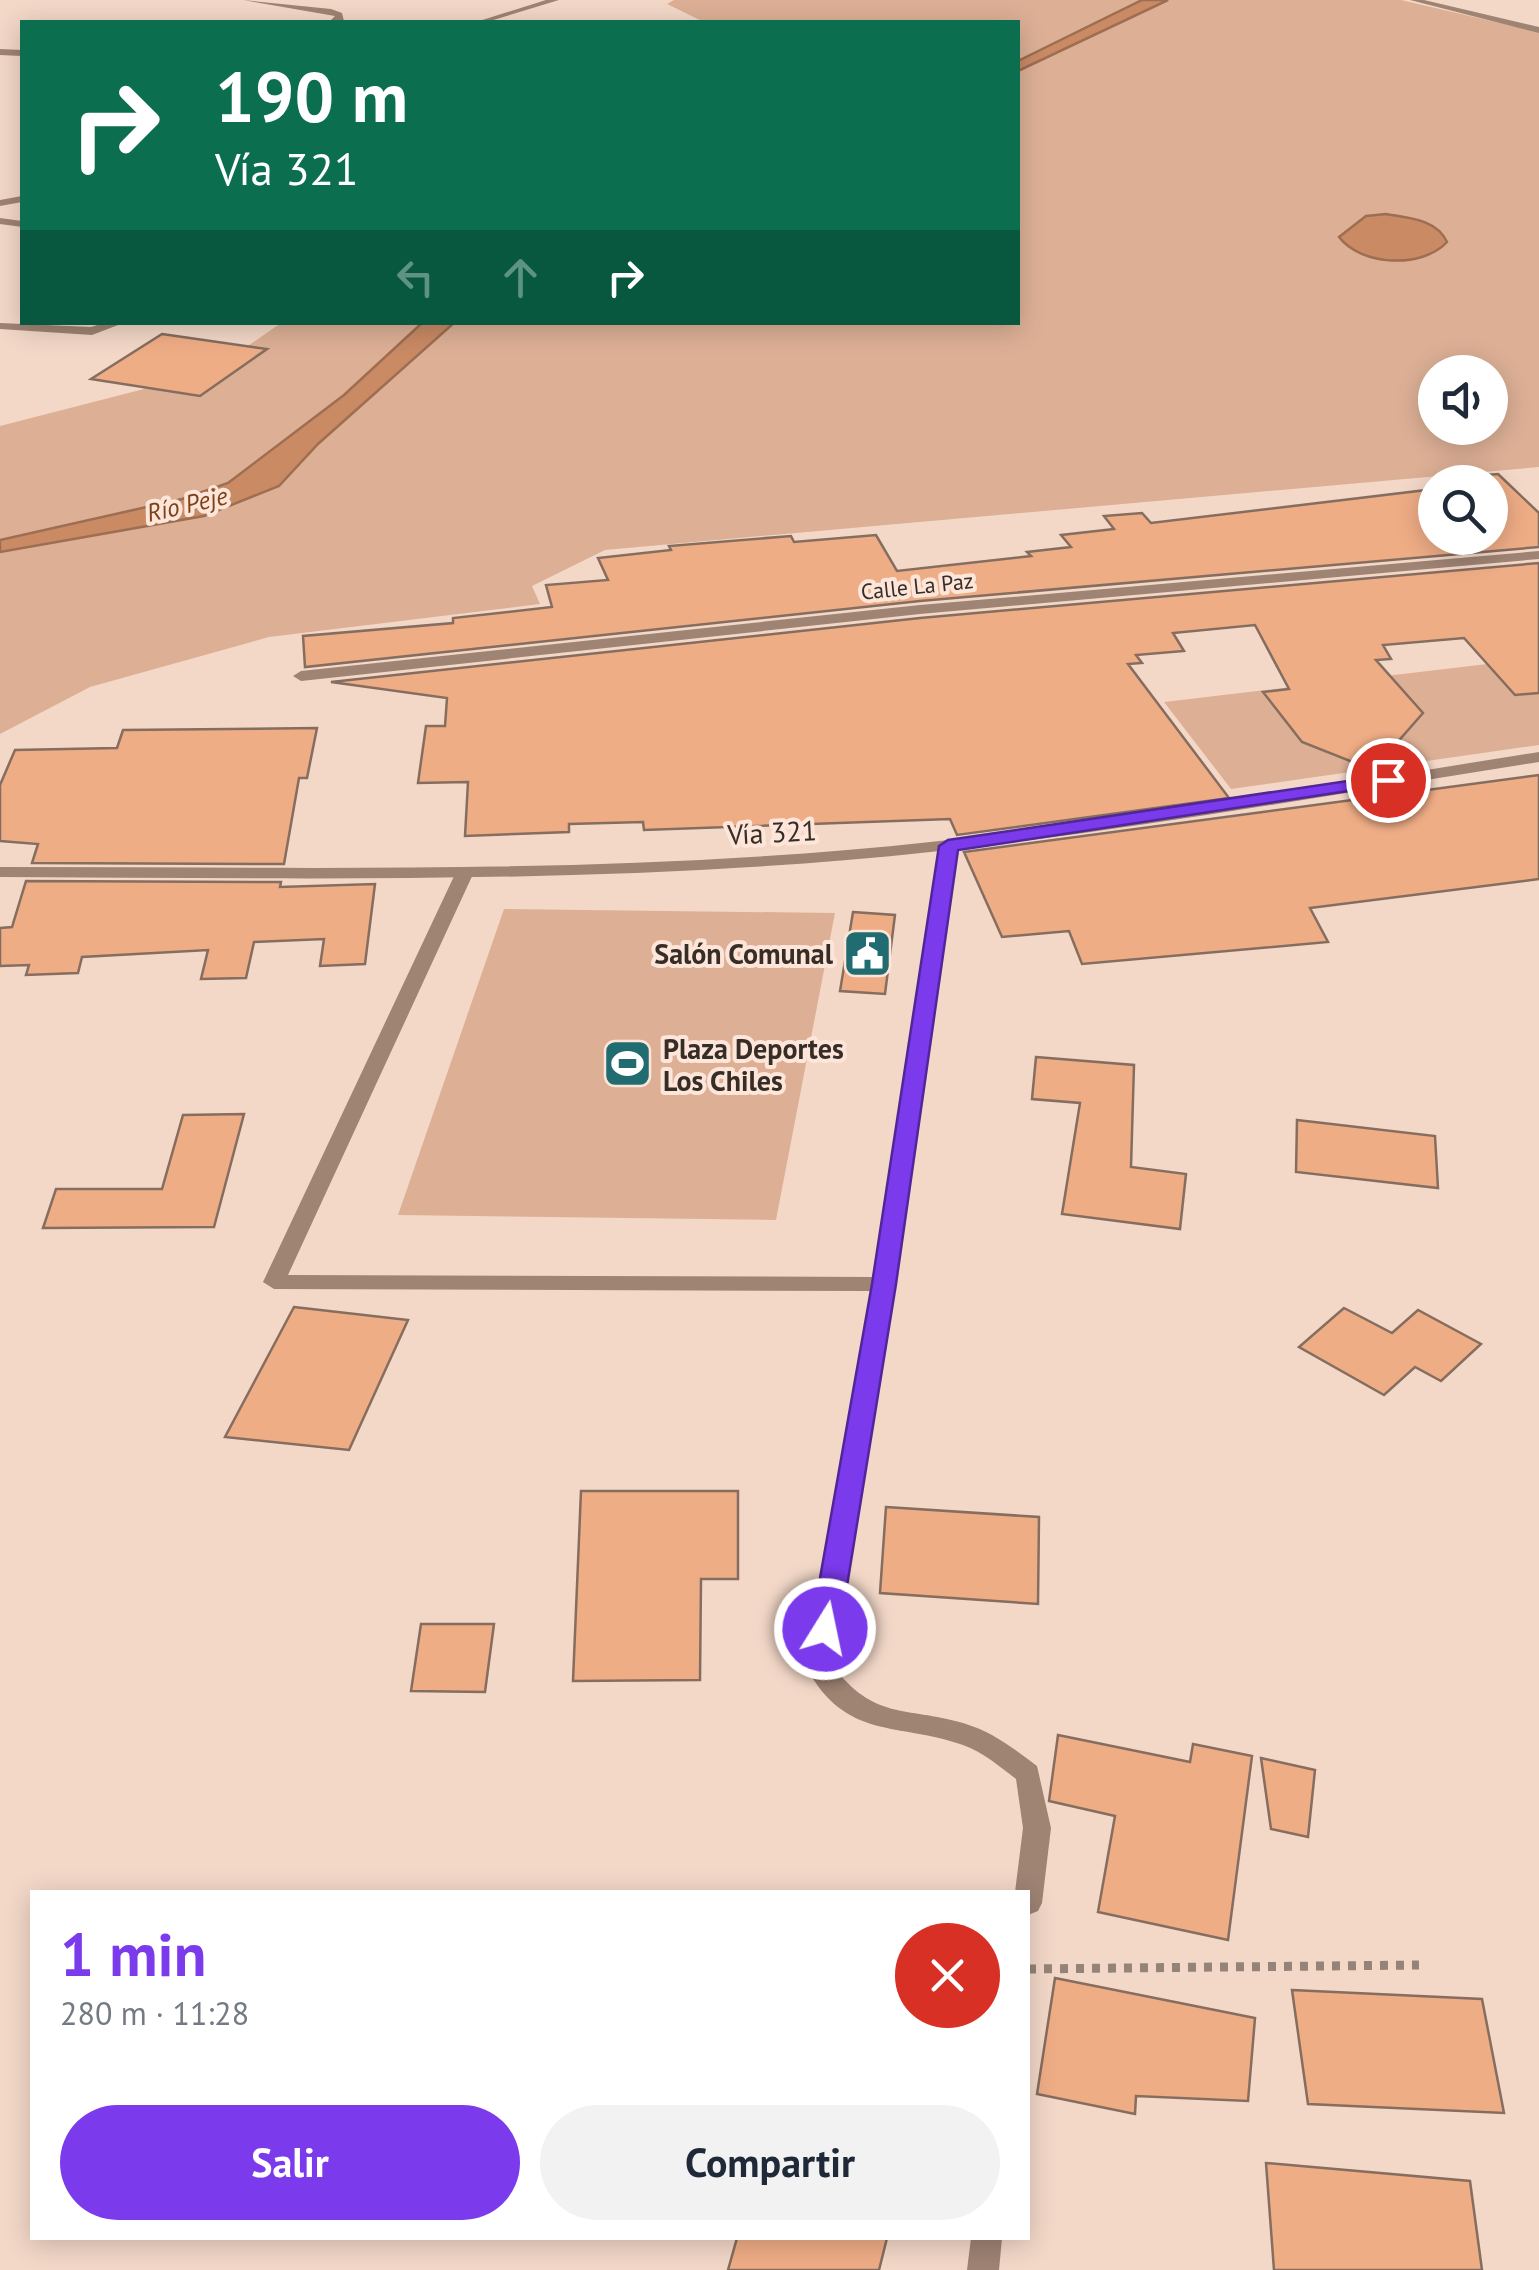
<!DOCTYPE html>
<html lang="es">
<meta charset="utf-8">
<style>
body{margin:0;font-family:"PT Sans",sans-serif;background:#f2f2f3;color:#1f2937;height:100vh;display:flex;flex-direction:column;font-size:38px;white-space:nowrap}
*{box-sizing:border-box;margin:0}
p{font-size:32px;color:#747a83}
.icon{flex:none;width:55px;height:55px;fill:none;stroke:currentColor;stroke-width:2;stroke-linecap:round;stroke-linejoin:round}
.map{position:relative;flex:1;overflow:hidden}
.drawer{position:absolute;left:30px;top:1890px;width:1000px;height:350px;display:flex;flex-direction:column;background:#fff;border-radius:0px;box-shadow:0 5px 25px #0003}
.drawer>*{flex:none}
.hud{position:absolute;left:20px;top:20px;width:1000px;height:305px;border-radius:0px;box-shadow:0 5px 25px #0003;background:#0b6e4f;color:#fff;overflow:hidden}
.fabs{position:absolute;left:1418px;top:355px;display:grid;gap:20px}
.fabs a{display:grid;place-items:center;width:90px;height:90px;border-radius:50%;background:#fff;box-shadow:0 5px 25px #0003;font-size:50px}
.pin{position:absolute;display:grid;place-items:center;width:85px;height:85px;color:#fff;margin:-42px;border:5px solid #fff;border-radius:50%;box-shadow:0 2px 10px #0007}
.me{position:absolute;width:110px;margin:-55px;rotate:10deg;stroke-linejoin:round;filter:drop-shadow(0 0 8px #0008)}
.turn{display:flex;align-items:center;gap:35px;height:210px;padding:0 30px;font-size:45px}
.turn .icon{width:130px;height:130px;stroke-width:2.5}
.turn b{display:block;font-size:70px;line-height:85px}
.lanes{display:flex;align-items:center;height:95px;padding:0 30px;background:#0003;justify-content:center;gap:50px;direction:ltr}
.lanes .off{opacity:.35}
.round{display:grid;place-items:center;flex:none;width:105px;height:105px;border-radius:52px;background:#f2f2f3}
.overview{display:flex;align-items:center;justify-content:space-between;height:170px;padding:0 30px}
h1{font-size:60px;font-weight:800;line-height:75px;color:#7c3aed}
.button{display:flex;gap:20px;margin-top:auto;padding:20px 30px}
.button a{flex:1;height:115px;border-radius:60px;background:#7c3aed;color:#fff;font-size:40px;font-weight:800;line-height:115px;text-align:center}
.button a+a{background:#f2f2f3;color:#1f2937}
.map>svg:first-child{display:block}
</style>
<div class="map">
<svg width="1539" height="2270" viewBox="0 0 1539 2270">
<rect width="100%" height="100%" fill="#f3d8c8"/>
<!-- green -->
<g fill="#ddb096" fill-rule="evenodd">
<path d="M674,0h727l138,32v435l-934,83 -73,36 8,18 -271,33 -179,50 -90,47v-308l210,-54 71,-49 737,-1v-300h-314l-37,-18zM1435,372h55v56h-55z"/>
<polygon points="1539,658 1539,745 1231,789 1164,702"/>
<polygon points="504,909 835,913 776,1220 398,1215"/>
</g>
<!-- water -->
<g fill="#c98a64" stroke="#9d6e52" stroke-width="2.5">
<polygon points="1142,0 1168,0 1018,71 1018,61"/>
<path d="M1386,214c22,4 51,5 61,28 -25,27 -86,24 -108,-5l27,-21z"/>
<polygon points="423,322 454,323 318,444 279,486 204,516 0,552 0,540 182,499 228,483 344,395"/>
</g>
<!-- building -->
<g fill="#efad86" stroke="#856d5f" stroke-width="2.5">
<polygon points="162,334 267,349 200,396 91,379"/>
<polygon points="1498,474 1539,513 1539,547 920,601 305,667 303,636 453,623 453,618 552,607 546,585 608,580 598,558 671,550 669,546 791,536 794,542 876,535 897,571 1031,556 1027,552 1071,547 1061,535 1114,529 1104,516 1142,513 1151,523 1435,489 1435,538 1490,538 1490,482 1432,479"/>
<polygon points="1539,563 1539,693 1515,695 1464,638 1383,645 1391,659 1376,660 1423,713 1373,770 1302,742 1263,692 1289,689 1255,625 1173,633 1184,651 1136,655 1142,663 1128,664 1229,798 957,835 950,819 644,830 643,822 569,824 569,832 465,836 468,782 418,783 426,726 445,726 447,698 331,682 920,618"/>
<polygon points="317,728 307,778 299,778 284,864 32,863 38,844 0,841 0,785 15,750 117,748 123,730"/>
<polygon points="1539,775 1539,879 1310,908 1328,942 1082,964 1069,931 1002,937 964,852"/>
<polygon points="26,881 281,882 280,887 375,884 365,964 320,966 324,939 254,942 246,978 201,979 208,950 82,957 78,973 26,975 29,965 0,966 0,928 12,927"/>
<polygon points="853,912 895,915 885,994 840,991"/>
<polygon points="1036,1057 1134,1065 1131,1167 1186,1174 1180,1229 1062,1214 1080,1103 1032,1099"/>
<polygon points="244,1114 214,1227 43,1228 56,1189 162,1189 183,1115"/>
<polygon points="1297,1120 1435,1136 1438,1188 1296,1172"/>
<polygon points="294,1307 408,1320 349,1450 225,1437"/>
<polygon points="1344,1308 1392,1333 1418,1310 1481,1344 1441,1381 1415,1367 1384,1395 1299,1347"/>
<polygon points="581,1491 738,1491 738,1579 701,1579 700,1680 573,1681"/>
<polygon points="886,1507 1039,1517 1038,1604 880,1593"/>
<polygon points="421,1624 494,1624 485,1692 411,1691"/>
<polygon points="1058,1735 1190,1762 1193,1744 1252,1756 1228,1940 1098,1912 1115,1816 1049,1801"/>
<polygon points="1261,1758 1315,1770 1308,1837 1271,1829"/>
<polygon points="1055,1978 1255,2018 1248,2101 1136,2096 1135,2114 1037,2094"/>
<polygon points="1292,1990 1482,1999 1504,2113 1308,2104"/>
<polygon points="1266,2163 1470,2181 1482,2270 1274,2270"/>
<polygon points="737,2238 887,2238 879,2270 728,2270"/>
</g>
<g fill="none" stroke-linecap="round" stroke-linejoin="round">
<!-- path -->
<polyline stroke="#968378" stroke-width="9" stroke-dasharray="8 8" stroke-linecap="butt" points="1028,1969 1419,1965"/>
<!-- service -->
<g fill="#9f8373" fill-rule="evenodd">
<polygon points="243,0 331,9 342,13 344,21 329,22 335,16"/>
<polygon points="546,0 559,0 487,22 476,22"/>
<polygon points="0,49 22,50 22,56 0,55"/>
<polygon points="22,196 22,202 0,206 0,200"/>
<polygon points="0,218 22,221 22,227 0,224"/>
<polygon points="107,322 126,322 92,335 0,329 0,323 91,327"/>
</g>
<!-- minor -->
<g fill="#9f8373" fill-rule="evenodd">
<polygon points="1410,0 1424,0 1539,27 1539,33"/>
<polygon points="1539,551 1539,559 920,614 301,681 293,676 301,671 920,605"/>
<path d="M949,841l9,5 -63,438 -63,381c43,56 72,41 131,58 30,9 50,25 74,43l14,62 -9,75 -4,8 -10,4v-23h-13l8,-64 -7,-49c-17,-13 -33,-27 -53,-34 -65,-23 -117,-4 -157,-78l66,-376 -598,-2 -11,-7 193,-410 9,-5 9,5 -186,403 586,2 66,-431z"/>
<polygon points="971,2238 1002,2238 999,2270 967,2270"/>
</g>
<!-- tertiary -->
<path fill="#9f8373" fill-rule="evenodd" d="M1539,752v10c-230,36 -460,78 -692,98 -282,24 -565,18 -847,17v-10c282,0 565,7 847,-17 232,-20 462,-62 692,-98z"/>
</g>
<!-- route -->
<polygon fill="#7c3aed" stroke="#51269a" stroke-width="2.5" points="1388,775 1397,780 1394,784 958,850 896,1284 840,1629 835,1637 815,1637 811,1629 872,1284 939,846 948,840"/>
<!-- icons -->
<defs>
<symbol id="civic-square" viewBox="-11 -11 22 22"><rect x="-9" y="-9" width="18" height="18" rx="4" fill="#206c71" stroke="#fde6d9"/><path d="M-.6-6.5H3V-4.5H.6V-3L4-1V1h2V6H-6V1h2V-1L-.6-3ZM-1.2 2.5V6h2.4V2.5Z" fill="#fff"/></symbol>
<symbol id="stadium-square" viewBox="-11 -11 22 22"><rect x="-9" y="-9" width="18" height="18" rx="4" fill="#206c71" stroke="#fde6d9"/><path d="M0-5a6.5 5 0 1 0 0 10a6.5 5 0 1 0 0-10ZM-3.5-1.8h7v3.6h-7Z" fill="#fff"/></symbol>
</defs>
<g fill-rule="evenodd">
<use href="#civic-square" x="840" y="926" width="55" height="55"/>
<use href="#stadium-square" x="600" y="1036" width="55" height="55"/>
</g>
<g text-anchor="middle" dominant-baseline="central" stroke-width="8" stroke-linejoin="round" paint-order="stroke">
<!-- far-street labels -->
<g font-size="22" fill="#372d27" stroke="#fde6d9">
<text transform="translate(917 586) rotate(-6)">Calle La Paz</text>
</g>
<!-- far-water labels -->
<g font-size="25" font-style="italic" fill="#7d4117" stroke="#fde6d9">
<text transform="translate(187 504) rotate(-13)">Río Peje</text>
</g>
<!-- street labels -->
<g font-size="28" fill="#372d27" stroke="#fde6d9">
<text transform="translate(772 832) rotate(-3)">Vía 321</text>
</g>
<!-- poi labels -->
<g font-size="28" font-weight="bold" fill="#372d27" stroke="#fde6d9" text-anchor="end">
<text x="833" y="953">Salón Comunal</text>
<text x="663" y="1048" text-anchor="start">Plaza Deportes<tspan x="663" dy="32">Los Chiles</tspan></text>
</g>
</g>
</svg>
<div class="fabs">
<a><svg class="icon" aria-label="sound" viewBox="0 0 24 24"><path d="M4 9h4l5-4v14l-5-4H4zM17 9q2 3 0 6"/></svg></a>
<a><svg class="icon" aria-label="search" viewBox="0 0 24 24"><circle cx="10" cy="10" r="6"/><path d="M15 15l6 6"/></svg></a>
</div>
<div class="pin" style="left:1388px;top:780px;background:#d93025"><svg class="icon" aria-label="arrive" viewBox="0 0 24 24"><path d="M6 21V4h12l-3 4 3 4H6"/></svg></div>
<svg class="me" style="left:825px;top:1629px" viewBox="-20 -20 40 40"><circle r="17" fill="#7c3aed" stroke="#fff" stroke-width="3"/><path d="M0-11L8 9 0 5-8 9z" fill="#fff"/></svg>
<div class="hud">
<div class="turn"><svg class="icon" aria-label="right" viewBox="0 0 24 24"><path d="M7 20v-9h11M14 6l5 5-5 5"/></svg><div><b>190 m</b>Vía 321</div></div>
<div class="lanes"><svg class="icon off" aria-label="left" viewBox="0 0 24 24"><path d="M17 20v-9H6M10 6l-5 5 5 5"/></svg><svg class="icon off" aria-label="ahead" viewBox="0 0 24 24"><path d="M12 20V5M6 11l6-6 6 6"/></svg><svg class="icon" aria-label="right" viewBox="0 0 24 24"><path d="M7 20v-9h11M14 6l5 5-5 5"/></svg></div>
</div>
<section class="drawer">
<div class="overview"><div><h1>1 min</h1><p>280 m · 11:28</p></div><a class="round" style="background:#d93025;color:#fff"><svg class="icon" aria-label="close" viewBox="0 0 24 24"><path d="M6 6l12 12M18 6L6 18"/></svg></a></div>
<div class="button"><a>Salir</a><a>Compartir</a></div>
</section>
</div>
